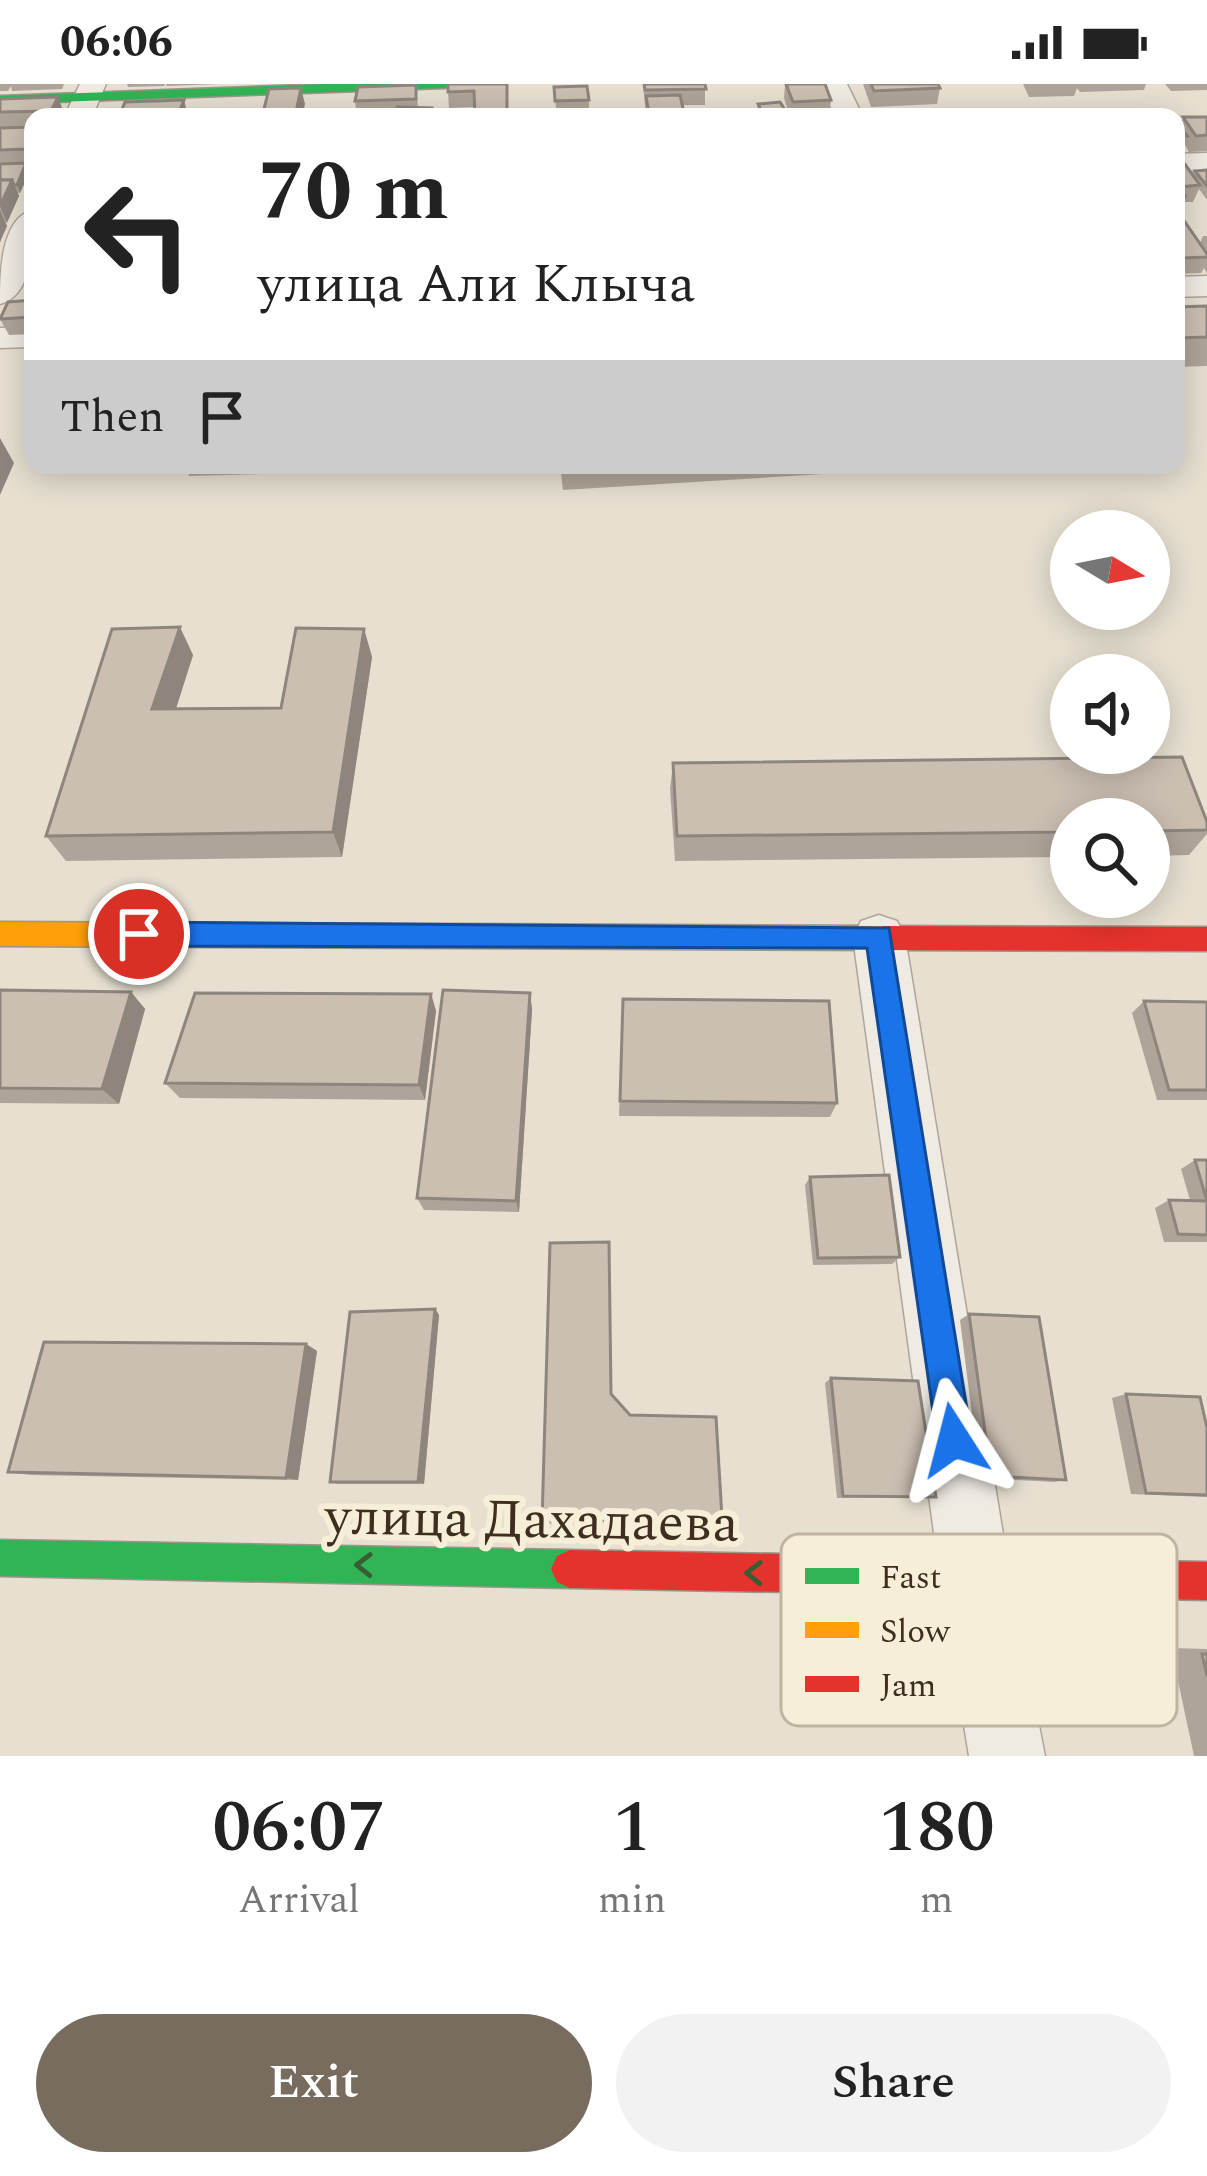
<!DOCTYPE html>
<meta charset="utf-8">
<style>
body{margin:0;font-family:Spectral,serif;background:#f2f2f2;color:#222;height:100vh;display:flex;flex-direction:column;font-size:45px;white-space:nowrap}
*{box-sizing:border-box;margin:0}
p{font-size:39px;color:#767676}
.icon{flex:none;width:66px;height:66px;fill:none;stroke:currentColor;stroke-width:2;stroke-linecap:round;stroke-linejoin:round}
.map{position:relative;height:1672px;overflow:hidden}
.panel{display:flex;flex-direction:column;background:#fff;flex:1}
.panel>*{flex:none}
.top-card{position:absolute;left:24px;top:24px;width:1161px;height:366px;border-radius:24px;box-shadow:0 6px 30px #0003;background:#fff;color:#222;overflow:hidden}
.needle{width:78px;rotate:100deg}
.fabs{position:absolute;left:1050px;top:426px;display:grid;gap:24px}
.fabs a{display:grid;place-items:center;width:120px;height:120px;border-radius:50%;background:#fff;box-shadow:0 6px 30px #0003;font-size:60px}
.pin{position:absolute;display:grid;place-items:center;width:102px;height:102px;color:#fff;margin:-51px;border:6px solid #fff;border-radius:50%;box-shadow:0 3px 12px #0007}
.me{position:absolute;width:132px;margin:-66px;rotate:351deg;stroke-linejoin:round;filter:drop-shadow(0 0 9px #0008)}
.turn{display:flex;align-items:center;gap:42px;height:252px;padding:0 36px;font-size:54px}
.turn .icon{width:156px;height:156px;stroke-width:2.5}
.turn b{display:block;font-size:84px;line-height:102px}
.then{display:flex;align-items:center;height:114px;padding:0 36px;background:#0003;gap:24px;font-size:45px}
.eta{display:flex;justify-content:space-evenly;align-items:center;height:204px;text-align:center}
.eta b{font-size:72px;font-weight:600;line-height:84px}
.button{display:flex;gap:24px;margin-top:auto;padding:24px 36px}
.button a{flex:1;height:138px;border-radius:72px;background:#786c5e;color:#fff;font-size:48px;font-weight:600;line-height:138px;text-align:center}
.button a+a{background:#f2f2f2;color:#222}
.status{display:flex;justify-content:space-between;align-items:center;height:84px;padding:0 60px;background:#fff;direction:ltr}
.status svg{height:33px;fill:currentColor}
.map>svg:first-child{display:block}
</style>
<div class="status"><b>06:06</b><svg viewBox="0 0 49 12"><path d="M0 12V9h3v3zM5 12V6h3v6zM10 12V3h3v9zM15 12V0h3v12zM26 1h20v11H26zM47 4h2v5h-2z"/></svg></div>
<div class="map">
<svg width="1207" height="1672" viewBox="0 0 1207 1672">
<rect width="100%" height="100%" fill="#e7e0d1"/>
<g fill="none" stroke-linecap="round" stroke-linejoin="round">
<defs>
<g id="street">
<polygon points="80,0 106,0 92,33 64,33"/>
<polygon points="821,0 847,0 863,33 835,33"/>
<polygon points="1207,69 1207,87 1176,88 1176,70"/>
<path d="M33,126c0,28 2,85 -33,94 0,-28 0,-86 33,-94z"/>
<polygon points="1207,192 1207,212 1176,213 1176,193"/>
<polygon points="33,243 33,263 0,264 0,244"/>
<polygon points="879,831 897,837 905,853 1010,1493 1045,1672 969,1672 940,1493 853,853 861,837"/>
</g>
<g id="fast">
<polygon points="328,0 452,0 445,4 0,20 0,12"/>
<polygon points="0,1456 570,1466 583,1472 589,1485 583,1498 570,1504 0,1492"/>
</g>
<polygon id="slow" points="0,838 884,842 894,846 898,854 894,862 884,866 0,862"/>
<g id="jam">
<polygon points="884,842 1207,843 1207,867 884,866 874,862 870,854 874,846"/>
<polygon points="570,1466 1207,1478 1207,1516 570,1504 557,1498 551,1485 557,1472"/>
</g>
</defs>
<!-- street casing -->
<use href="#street" stroke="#ada599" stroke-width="3"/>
<!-- fast casing -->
<use href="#fast" stroke="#9c958a" stroke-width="3"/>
<!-- slow casing -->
<use href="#slow" stroke="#9c958a" stroke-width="3"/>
<!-- jam casing -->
<use href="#jam" stroke="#9c958a" stroke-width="3"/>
<!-- street -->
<use href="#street" fill="#efebe3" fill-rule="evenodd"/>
<!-- fast -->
<use href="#fast" fill="#30b455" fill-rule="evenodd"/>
<!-- slow -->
<use href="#slow" fill="#ff9f0a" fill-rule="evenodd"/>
<!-- jam -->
<use href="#jam" fill="#e5322d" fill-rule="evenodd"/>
</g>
<!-- wall -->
<g fill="#afa499">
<polygon points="0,0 64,0 62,5 12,7 11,2 8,7 0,7"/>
<polygon points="127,0 165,0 164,2 128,3"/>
<polygon points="166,0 220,0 167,2"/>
<polygon points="507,0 508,33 475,33 475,23 449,24 448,8"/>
<polygon points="643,0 705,0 705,21 682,21 683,33 646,33"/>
<polygon points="785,0 831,16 829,32 790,33 784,14"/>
<polygon points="863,0 938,0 940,4 937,20 871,23"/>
<polygon points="1023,0 1146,0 1144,6 1080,8 1077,4 1074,12 1029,13"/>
<polygon points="1165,0 1207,0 1207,6 1171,7"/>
<polygon points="416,1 418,24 395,32 357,33 355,17"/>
<polygon points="554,3 589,16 589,24 556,25"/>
<polygon points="0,15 64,29 62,33 33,33 33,81 27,81 30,87 20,109 18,109 19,112 6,139 7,142 0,158"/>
<polygon points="758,20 785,26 784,33 756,33"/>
<polygon points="1183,33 1207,33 1207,67 1189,68 1184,59 1180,68 1176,68 1176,37 1180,42"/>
<polygon points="1176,80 1193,92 1195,87 1207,86 1207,116 1199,105 1193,118 1182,118 1178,127 1200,159 1203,152 1207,152 1207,189 1204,184 1201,189 1176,190"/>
<polygon points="33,216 33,250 9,251 0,235"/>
<polygon points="1207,222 1207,282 1176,283 1176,223"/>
<polygon points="185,381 387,381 386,387 189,392"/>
<polygon points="560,381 970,381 563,406"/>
<polygon points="364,545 372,573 342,773 66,777 46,752 193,571 176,625 281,624"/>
<polygon points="673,679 1207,738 1207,750 1189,771 1149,772 1149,735 1071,735 1071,773 675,777 670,705"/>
<polygon points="0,906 131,908 145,925 119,1020 0,1019"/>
<polygon points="530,909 532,926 519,1128 424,1126 417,1114"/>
<polygon points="431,910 436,927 425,1016 180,1014 165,999"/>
<polygon points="623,915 837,1019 830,1033 619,1032"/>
<polygon points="1144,917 1207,918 1207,1016 1157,1016 1132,929"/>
<polygon points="1195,1076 1207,1076 1207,1158 1164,1158 1155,1124 1169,1116 1190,1116 1181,1085"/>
<polygon points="810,1093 900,1173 892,1180 813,1181 805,1101"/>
<polygon points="435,1225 439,1231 424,1400 338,1400 330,1398"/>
<polygon points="969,1230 1066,1396 1054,1398 980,1394 960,1236"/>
<polygon points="306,1260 317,1267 298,1396 30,1391 8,1388"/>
<polygon points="831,1294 936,1413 837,1414 825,1299"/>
<polygon points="1126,1310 1207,1344 1207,1413 1131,1410 1112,1314"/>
<polygon points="1171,1564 1207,1565 1207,1672 1194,1672"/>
</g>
<!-- shaded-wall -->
<g fill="#8e867d">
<polygon points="301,4 305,20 302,33 295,33"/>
<polygon points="58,13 64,29 62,33 53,33 51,27"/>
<polygon points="184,16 188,32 179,33 178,31"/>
<polygon points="33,50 33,81 26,65"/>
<polygon points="26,79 30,87 20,109 17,101"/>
<polygon points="12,96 19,112 7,139 0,122"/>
<polygon points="0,126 7,142 0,158"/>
<polygon points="0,354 14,379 0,411"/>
<polygon points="180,543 193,571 167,652 152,625"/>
<polygon points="364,545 372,573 342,773 333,748"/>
<polygon points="131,908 145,925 119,1020 102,1005"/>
<polygon points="530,909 532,926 519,1128 516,1117"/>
<polygon points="431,910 436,927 425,1016 419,1001"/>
<polygon points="435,1225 439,1231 424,1400 418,1398"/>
<polygon points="306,1260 317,1267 298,1396 286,1394"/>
</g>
<!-- building -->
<g fill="#cbbfb2" stroke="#8e867d" stroke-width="3">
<polygon points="448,0 507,0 507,31 475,32 474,7 448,8"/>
<polygon points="644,0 705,0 706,5 645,6"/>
<polygon points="786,0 825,0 831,16 793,18"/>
<polygon points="871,0 938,0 940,4 874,7"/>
<polygon points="416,1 416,15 355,17 358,3"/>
<polygon points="587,2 589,16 555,17 554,3"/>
<polygon points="301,4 295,33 262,33 269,5"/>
<polygon points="680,11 684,29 649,30 646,12"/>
<polygon points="58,13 51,27 0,28 0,15"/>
<polygon points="184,16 178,31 119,33 125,18"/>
<polygon points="780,18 785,26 762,28 758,20"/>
<polygon points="397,23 432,24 430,33 395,33"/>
<polygon points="918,28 920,33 878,33 876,29"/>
<polygon points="1109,30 1111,33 1060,33 1059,31"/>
<polygon points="1183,33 1207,33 1207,51 1196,52"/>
<polygon points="1176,37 1187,52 1176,52"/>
<polygon points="33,43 33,50 26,65 0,66 0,44"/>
<polygon points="26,79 17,101 14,101 12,96 0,96 0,80"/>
<polygon points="1184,79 1200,101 1179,103 1185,112 1176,113 1176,80"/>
<polygon points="1207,86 1207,102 1195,87"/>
<polygon points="0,96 12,96 0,122"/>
<polygon points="1176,125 1207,170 1207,173 1183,174 1176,163"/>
<polygon points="33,216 33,233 0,235 8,218"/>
<polygon points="1207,222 1207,253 1176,254 1176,223"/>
<polygon points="180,543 152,625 281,624 296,544 364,545 333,748 46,752 112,545"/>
<polygon points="1182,673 1207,738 1207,746 1149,747 1149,735 1071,735 1071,748 677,752 673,679"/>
<polygon points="0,906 131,908 102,1005 0,1004"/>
<polygon points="443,906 530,909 516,1117 417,1114"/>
<polygon points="195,909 431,910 419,1001 165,999"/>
<polygon points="623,915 829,917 837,1019 620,1017"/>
<polygon points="1144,917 1207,918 1207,1006 1169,1006"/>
<polygon points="1195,1076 1207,1076 1207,1151 1178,1150 1169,1116 1207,1117"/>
<polygon points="889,1091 900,1173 818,1174 810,1093"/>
<polygon points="609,1158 611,1310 630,1331 716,1333 722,1434 542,1438 550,1159"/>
<polygon points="435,1225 418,1398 330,1398 350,1228"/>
<polygon points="969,1230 1039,1233 1066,1396 991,1392"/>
<polygon points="44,1258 306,1260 286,1394 8,1388"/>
<polygon points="831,1294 918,1297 936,1413 843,1412"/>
<polygon points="1126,1310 1200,1313 1207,1344 1207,1411 1146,1409"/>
<polygon points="1202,1570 1207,1570 1207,1592"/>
</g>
<!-- one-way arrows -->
<defs><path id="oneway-chevron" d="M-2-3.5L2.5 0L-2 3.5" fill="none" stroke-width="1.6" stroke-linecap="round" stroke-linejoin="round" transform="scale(3)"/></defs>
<g stroke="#385d33">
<use href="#oneway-chevron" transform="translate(364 1481) rotate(-179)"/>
<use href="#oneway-chevron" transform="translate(754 1489) rotate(-179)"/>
</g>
<!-- route -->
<polygon fill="#1a73e8" stroke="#114b97" stroke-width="3" points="139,838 889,844 972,1356 967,1369 954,1374 942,1369 937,1356 867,864 139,862 129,859 125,850 129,842"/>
<g text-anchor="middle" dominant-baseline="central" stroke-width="12" stroke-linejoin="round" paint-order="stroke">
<!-- near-street labels -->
<g font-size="54" fill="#3d2e20" stroke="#f7eed8">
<text transform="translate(532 1437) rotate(1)">улица Дахадаева</text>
</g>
</g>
<!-- legend -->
<rect x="781" y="1450" width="396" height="192" rx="18" fill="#f7eed8" stroke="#bfb4a1" stroke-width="3"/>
<rect x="805" y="1484" width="54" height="16" fill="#30b455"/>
<rect x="805" y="1538" width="54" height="16" fill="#ff9f0a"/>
<rect x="805" y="1592" width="54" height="16" fill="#e5322d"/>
<g font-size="33" fill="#3d2e20">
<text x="880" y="1504">Fast</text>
<text x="880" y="1558">Slow</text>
<text x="880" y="1612">Jam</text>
</g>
</svg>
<div class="fabs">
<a><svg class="needle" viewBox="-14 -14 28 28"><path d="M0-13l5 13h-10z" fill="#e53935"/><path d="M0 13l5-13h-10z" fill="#767676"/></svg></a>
<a><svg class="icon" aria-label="sound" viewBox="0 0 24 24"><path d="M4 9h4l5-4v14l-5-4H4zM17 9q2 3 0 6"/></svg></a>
<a><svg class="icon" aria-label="search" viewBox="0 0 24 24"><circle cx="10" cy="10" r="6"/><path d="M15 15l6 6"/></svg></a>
</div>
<div class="pin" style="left:139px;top:850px;background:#d93025"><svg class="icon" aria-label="arrive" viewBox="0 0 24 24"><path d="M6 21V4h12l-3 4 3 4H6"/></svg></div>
<svg class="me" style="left:954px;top:1356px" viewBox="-20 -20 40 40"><path d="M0-17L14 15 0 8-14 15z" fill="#1a73e8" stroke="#fff" stroke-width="4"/></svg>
<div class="top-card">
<div class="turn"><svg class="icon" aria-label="left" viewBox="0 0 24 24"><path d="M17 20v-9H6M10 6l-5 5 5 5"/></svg><div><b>70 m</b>улица Али Клыча</div></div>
<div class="then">Then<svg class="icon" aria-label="arrive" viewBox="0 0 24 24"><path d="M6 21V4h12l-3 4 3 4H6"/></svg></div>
</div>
</div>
<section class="panel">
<div class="eta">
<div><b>06:07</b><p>Arrival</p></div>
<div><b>1</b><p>min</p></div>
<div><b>180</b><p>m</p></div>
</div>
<div class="button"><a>Exit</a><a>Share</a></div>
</section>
